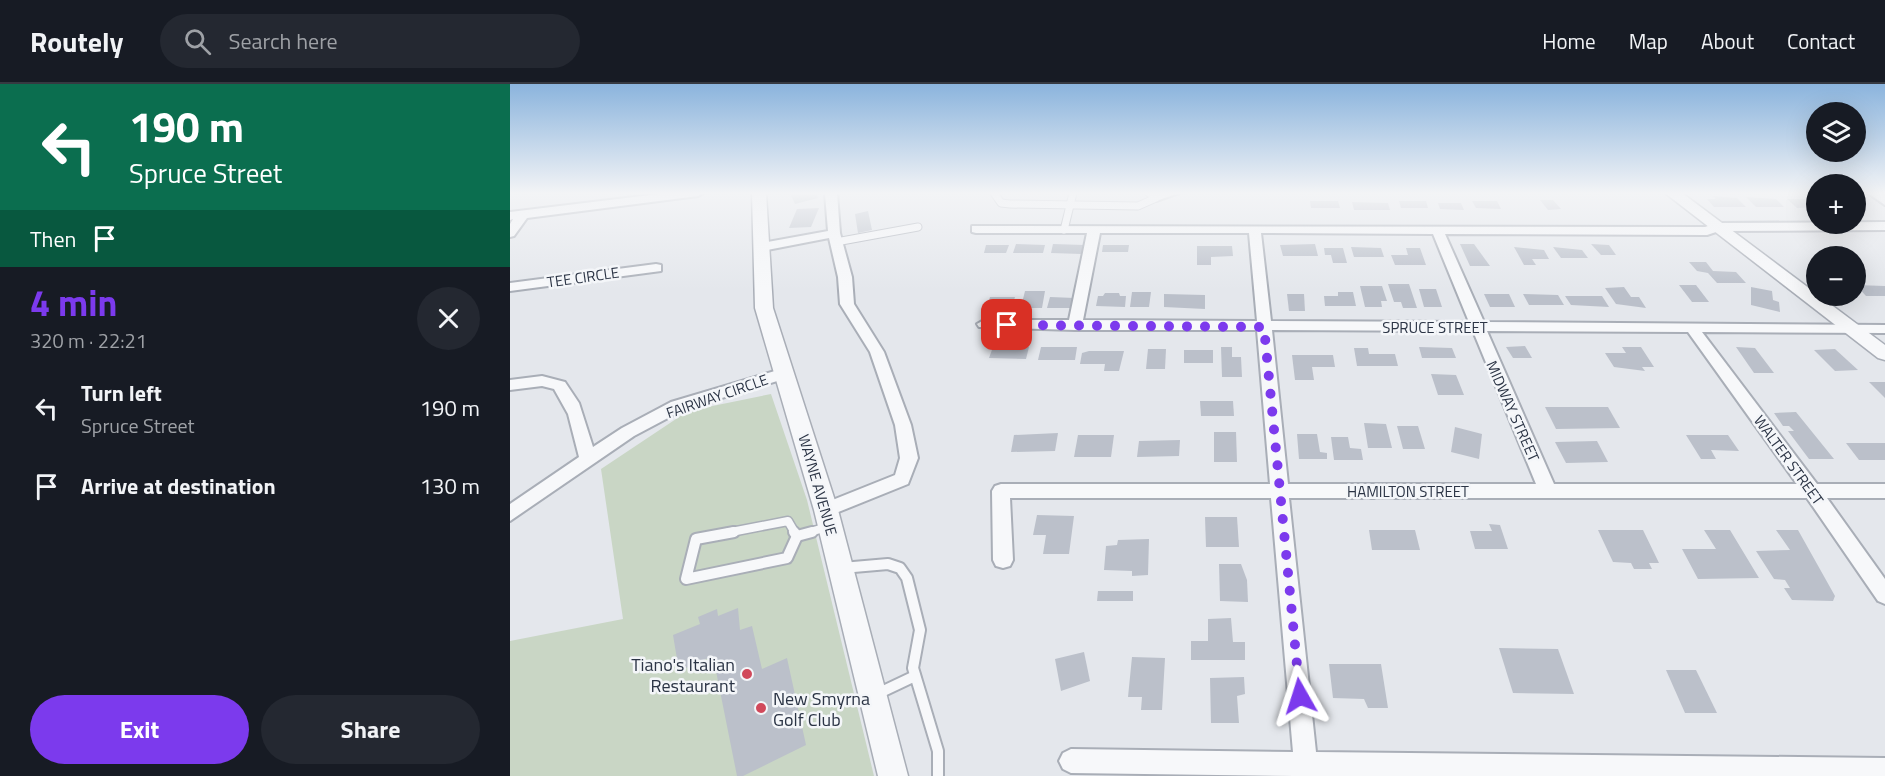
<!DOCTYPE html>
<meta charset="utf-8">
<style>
body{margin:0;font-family:"Titillium Web",sans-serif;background:#242831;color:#f1f3f6;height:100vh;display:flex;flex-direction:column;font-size:22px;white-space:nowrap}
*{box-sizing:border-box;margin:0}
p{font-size:20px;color:#9ea1a6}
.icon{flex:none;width:33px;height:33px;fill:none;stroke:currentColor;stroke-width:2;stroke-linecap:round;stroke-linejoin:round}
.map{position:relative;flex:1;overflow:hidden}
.details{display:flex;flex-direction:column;background:#171b24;width:510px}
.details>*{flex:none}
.top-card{background:#0b6e4f;color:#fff;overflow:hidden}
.tools{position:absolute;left:1296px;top:18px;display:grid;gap:12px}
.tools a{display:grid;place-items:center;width:60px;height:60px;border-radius:50%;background:#171b24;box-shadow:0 6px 24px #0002;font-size:30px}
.pin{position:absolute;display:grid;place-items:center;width:51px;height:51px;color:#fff;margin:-26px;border-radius:12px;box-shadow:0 3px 9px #0006}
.me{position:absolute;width:66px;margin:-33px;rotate:354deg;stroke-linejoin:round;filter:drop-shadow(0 0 4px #0008)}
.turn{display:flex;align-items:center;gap:21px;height:126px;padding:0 30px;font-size:27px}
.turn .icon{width:78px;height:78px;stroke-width:2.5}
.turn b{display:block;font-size:42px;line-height:51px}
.then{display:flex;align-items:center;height:57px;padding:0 30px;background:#0003;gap:12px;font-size:22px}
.round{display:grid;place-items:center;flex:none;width:63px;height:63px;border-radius:32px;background:#242831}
.head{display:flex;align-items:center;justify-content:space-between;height:102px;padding:0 30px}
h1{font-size:36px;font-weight:700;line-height:45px;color:#7c3aed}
.cta{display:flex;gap:12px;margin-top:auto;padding:12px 30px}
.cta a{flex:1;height:69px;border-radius:36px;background:#7c3aed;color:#fff;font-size:24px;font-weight:700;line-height:69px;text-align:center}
.cta a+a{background:#242831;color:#f1f3f6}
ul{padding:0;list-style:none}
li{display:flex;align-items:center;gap:18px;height:78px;padding:0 30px}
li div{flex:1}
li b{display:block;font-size:22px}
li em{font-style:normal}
header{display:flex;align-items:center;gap:36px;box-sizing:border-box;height:84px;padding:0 30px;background:#171b24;border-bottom:2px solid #363941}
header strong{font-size:28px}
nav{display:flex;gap:33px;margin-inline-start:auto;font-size:21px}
.search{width:420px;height:54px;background:#242831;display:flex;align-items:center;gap:15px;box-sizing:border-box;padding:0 21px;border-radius:33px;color:#9ea1a6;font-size:22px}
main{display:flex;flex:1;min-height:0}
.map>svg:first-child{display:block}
</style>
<header>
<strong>Routely</strong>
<div class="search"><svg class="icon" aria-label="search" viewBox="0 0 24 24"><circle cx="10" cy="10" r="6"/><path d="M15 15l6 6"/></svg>Search here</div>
<nav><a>Home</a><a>Map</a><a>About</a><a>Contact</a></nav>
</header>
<main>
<section class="details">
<div class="top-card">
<div class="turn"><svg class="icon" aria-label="left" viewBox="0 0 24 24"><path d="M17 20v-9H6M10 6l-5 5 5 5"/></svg><div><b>190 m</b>Spruce Street</div></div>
<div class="then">Then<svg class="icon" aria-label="arrive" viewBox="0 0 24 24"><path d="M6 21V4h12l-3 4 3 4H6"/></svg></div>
</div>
<div class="head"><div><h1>4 min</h1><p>320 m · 22:21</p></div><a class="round"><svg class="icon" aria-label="close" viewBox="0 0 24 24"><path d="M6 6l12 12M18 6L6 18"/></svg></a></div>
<ul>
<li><svg class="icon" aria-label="left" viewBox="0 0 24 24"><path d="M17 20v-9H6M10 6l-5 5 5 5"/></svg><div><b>Turn left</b><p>Spruce Street</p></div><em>190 m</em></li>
<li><svg class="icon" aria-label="arrive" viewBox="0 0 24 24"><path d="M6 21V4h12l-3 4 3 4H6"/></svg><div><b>Arrive at destination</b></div><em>130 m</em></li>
</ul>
<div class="cta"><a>Exit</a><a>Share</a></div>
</section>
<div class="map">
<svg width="1375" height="692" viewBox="0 0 1375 692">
<rect width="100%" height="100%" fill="#e4e7ec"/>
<!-- green -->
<polygon fill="#c9d6c5" points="261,310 297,416 364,692 0,692 0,557 113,535 91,385 178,327"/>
<!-- building -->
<g fill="#bbc0ca">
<polygon points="280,109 306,109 308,114 285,120"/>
<polygon points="1203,112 1227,114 1236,123 1204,123 1197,115 1206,115"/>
<polygon points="1236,113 1266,115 1274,123 1246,123"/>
<polygon points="1277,115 1303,115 1306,118 1306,123 1287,124"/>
<polygon points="1030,116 1043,116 1051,125 1038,126"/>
<polygon points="800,117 828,117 830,124 801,124"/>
<polygon points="889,117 916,117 918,124 891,124"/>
<polygon points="962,117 987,117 991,125 966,124"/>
<polygon points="842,118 878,119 880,126 844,126"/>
<polygon points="928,119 951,119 954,126 930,125"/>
<polygon points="309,124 301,143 279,144 287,125"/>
<polygon points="358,127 362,146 348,149 345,130"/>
<polygon points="506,160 535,161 533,169 503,169"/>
<polygon points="543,160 574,161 572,170 541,169"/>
<polygon points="805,160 808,172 773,172 770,161"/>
<polygon points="950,160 964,160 980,182 960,182"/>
<polygon points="1081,160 1099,161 1106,171 1091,171"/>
<polygon points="476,161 499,161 496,169 474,169"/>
<polygon points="593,161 619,161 618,168 592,168"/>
<polygon points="687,162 722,162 723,172 701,173 701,181 687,181"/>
<polygon points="841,163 871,164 874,173 844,173"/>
<polygon points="1004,163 1034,166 1039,175 1022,175 1026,181 1014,181"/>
<polygon points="1043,163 1072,166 1078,174 1051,174"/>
<polygon points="814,164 833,164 837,179 823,179 821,171 815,171"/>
<polygon points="896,164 910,164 916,181 885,181 881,171 898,171"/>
<polygon points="1179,178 1196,178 1203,187 1226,188 1236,199 1207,199 1198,189 1187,187"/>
<polygon points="878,200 899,200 907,224 893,224 891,218 884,218"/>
<polygon points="1169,201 1186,201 1199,218 1182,218"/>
<polygon points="1346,201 1375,202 1375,212 1356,212"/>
<polygon points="850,202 872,202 877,217 871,217 872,223 855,223"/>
<polygon points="1114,203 1121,213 1129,213 1136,224 1106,220 1095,204"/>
<polygon points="1241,203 1262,207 1263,216 1269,218 1270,228 1241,221"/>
<polygon points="909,205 926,205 932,223 914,223"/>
<polygon points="515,207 535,207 532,224 518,224 518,220 512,219"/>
<polygon points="622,208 641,208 639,223 620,223"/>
<polygon points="828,208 843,208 846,222 815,222 814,212 828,212"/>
<polygon points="595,209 609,209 610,212 616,212 615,223 586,222 588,212 593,212"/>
<polygon points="654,210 695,211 695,225 654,223"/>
<polygon points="777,210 794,210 795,227 779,227"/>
<polygon points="974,210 999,210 1005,223 980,223"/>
<polygon points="1013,210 1048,211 1054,221 1019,221"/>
<polygon points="1055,212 1092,212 1099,223 1061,221"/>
<polygon points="480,213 505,213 502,223 477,223"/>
<polygon points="540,213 565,214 562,224 537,224"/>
<polygon points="1015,262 1022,274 1003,274 996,263"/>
<polygon points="483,263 519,263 516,275 479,274"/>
<polygon points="531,263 567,263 565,276 528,276"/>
<polygon points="711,263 722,263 722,273 731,273 732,293 712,293"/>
<polygon points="909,263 942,264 946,274 912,274"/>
<polygon points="1112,263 1131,263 1144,283 1132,283 1135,287 1104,283 1095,269 1116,269"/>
<polygon points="1226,263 1245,264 1264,289 1244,289"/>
<polygon points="844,264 858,264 859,270 885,270 888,282 847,282"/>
<polygon points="638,265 656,265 655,285 636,285"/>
<polygon points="1325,265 1348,286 1325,287 1304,266"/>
<rect x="674" y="266" width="29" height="13"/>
<polygon points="579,267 614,267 609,287 594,287 595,280 570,280 572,269"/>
<polygon points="782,271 823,271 825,283 802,283 804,296 785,296"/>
<polygon points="921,290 946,291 954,311 928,311"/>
<polygon points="1359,298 1375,298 1375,314"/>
<polygon points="690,317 723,317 724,332 691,332"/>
<polygon points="1035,323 1098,323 1110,344 1046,345"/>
<polygon points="1286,328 1324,375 1299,375 1278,347 1284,347 1279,342 1273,342 1264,329"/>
<polygon points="854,339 876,340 882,364 858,364"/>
<polygon points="887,342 908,342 915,365 893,365"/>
<polygon points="945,343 972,350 969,375 941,368"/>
<polygon points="704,348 726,348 727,378 704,378"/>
<polygon points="548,349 545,367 501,368 504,351"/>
<polygon points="787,350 807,350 810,368 817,369 817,375 789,375"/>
<polygon points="568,351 604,351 601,373 564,373"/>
<polygon points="1176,351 1218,351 1229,367 1201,366 1206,375 1191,375"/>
<polygon points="821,353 838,353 840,364 851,365 853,376 824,376"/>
<polygon points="670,356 669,372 627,373 629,357"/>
<polygon points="1087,357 1098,378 1056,379 1045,358"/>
<polygon points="1336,359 1375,359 1375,376 1349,376"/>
<polygon points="527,431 564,432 559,470 533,470 536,451 523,451"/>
<polygon points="695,433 727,433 729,463 696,463"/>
<polygon points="979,440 990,441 998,465 965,465 960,447 982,447"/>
<polygon points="859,446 905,446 910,466 862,466"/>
<polygon points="1088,446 1133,446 1149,479 1139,479 1142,485 1124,485 1121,479 1103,478"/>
<polygon points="1194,446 1220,446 1249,494 1188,495 1172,465 1206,465"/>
<polygon points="1266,446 1288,446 1325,512 1323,517 1282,516 1274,504 1280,504 1275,496 1264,495 1246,467 1280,466"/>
<polygon points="639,455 638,491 622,492 622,487 594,486 596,462 607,461 608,456"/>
<polygon points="709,480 731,480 737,496 738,518 710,517"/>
<polygon points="588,507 623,507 623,517 587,517"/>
<polygon points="228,524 230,546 242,542 252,585 277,574 296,661 233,692 227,692 203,572 169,587 163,551 190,540 188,533 207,525 208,532"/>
<polygon points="721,534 723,558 735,558 735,576 681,576 681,557 698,557 698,535"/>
<polygon points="989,564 1048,565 1064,610 1003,609"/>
<polygon points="574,568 580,597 551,607 545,575"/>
<polygon points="622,573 655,574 652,626 631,626 632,613 618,613"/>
<polygon points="819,580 871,580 878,624 858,624 854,615 823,614"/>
<polygon points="1156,586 1186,586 1207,629 1175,629"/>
<polygon points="734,593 735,610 727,612 729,639 701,639 700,594"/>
</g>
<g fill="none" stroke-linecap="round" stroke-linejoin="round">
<defs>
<g id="service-far2">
<polyline points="484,109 491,119 500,120 628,122 646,114 639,109"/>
<polyline points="554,146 563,109"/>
<polyline points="326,158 408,143"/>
</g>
<g id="service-far1">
<polyline points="216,449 278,437 285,449"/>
<polyline points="297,449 320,442"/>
</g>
<g id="service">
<polyline points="224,448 186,455 176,495 277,474 287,452"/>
<polyline points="284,448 287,452"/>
<polyline points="287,452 302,448"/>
<polyline points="332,484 378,480 390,484 397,494 410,546 403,584 428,667 428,692"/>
<polyline points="367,610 405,592"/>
</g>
<g id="minor">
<polygon points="157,109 193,109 188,112 17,134 4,152 0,153 0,140 3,135 0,136 0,128"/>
<polygon points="315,109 327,109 330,149 342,193 344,220 374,268 401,341 408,374 398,400 316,433 310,431 307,426 310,421 385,391 390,374 385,341 360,268 330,220 328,193 319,154 252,167 246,163 252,159 318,147"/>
<polygon points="650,109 669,109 646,117 640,114"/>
<polygon points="1358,109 1371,109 1375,112 1375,121"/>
<path d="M1375,138v8l-166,1 -12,4 -262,-1 39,88 401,3v8l-183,-1 115,152h68v14h-58l58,81v25l-7,-3 -71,-103h-518l27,254 569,6v18h-590l-224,-3 -8,-4 -4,-8 4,-8 8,-4 222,3 -22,-254h-261l3,62 -3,6 -7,2 -7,-2 -3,-6 -1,-69 3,-5 6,-2h269l-13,-154h-182l-96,-3 -2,-3 7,-4h85l18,-87h-111l-4,-1v-6l733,1 12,-4zM590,149h149l8,88 -174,-1zM751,149l172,1 36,88 -198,-1zM762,246l201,1 63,153h-248zM977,247l201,1 109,152h-243z"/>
<polygon points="146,180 151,181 151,187 0,207 0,199"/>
<polygon points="275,284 280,285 283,289 280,293 173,326 124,352 0,437 0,420 69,373 58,330 44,305 32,302 0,306 0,296 32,292 55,298 69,319 83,363 112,344 161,318"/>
</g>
<g id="tertiary">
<polygon points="242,109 256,109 263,224 328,426 398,692 368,692 304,426 245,224"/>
<polygon points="1155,109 1172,109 1375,261 1375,276 1368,274"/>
</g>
</defs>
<!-- service-far2 casing -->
<use href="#service-far2" stroke="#a9aeb7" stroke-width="9"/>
<!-- service-far1 casing -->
<use href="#service-far1" stroke="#a9aeb7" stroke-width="11"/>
<!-- service casing -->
<use href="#service" stroke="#a9aeb7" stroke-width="14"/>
<!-- minor casing -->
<use href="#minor" stroke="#a9aeb7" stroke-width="4"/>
<!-- tertiary casing -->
<use href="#tertiary" stroke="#a9aeb7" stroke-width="3"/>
<!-- service-far2 -->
<use href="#service-far2" stroke="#f7f8fa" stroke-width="7"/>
<!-- service-far1 -->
<use href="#service-far1" stroke="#f7f8fa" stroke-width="8"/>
<!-- service -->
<use href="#service" stroke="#f7f8fa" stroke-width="10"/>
<!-- minor -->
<use href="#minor" fill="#f7f8fa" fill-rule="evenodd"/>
<!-- tertiary -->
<use href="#tertiary" fill="#f7f8fa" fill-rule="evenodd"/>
</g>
<!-- sky -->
<linearGradient id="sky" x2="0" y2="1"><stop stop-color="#8bb4dd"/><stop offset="0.53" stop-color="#f3f4f6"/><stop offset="1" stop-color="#f3f4f6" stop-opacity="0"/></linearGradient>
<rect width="1375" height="206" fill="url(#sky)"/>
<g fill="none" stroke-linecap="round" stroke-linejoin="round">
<!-- route -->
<polyline stroke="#7c3aed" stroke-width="10" stroke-dasharray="0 18" points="497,241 754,243 790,612"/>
</g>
<!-- markers -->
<g fill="#d1495b" stroke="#f4f6f9" stroke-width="2">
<circle cx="237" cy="590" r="6"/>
<circle cx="251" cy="624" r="6"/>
</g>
<g text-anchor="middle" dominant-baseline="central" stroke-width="5" stroke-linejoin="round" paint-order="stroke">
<!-- street labels -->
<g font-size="15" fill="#2b3445" stroke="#f4f6f9">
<text transform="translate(73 193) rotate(-8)">TEE CIRCLE</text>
<text x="925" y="243">SPRUCE STREET</text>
<text transform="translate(207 312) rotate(-19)">FAIRWAY CIRCLE</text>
<text transform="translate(1003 327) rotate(66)">MIDWAY STREET</text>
<text transform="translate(1279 376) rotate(54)">WALTER STREET</text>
<text transform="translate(308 401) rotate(74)">WAYNE AVENUE</text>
<text x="898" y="407">HAMILTON STREET</text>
</g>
<!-- near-poi labels -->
<g font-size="18" fill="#2b3445" stroke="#f4f6f9" text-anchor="end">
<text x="225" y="580">Tiano's Italian<tspan x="225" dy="21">Restaurant</tspan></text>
<text x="263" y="614" text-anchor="start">New Smyrna<tspan x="263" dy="21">Golf Club</tspan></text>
</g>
</g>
</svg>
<div class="tools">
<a><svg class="icon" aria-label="layers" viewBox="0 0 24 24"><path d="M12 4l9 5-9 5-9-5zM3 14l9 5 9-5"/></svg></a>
<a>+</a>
<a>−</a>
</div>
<div class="pin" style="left:497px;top:241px;background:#d93025"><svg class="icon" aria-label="arrive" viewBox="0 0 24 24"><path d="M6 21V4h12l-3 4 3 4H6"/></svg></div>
<svg class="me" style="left:790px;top:612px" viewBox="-20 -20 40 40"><path d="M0-17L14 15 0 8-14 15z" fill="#7c3aed" stroke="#fff" stroke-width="4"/></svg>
</div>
</main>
